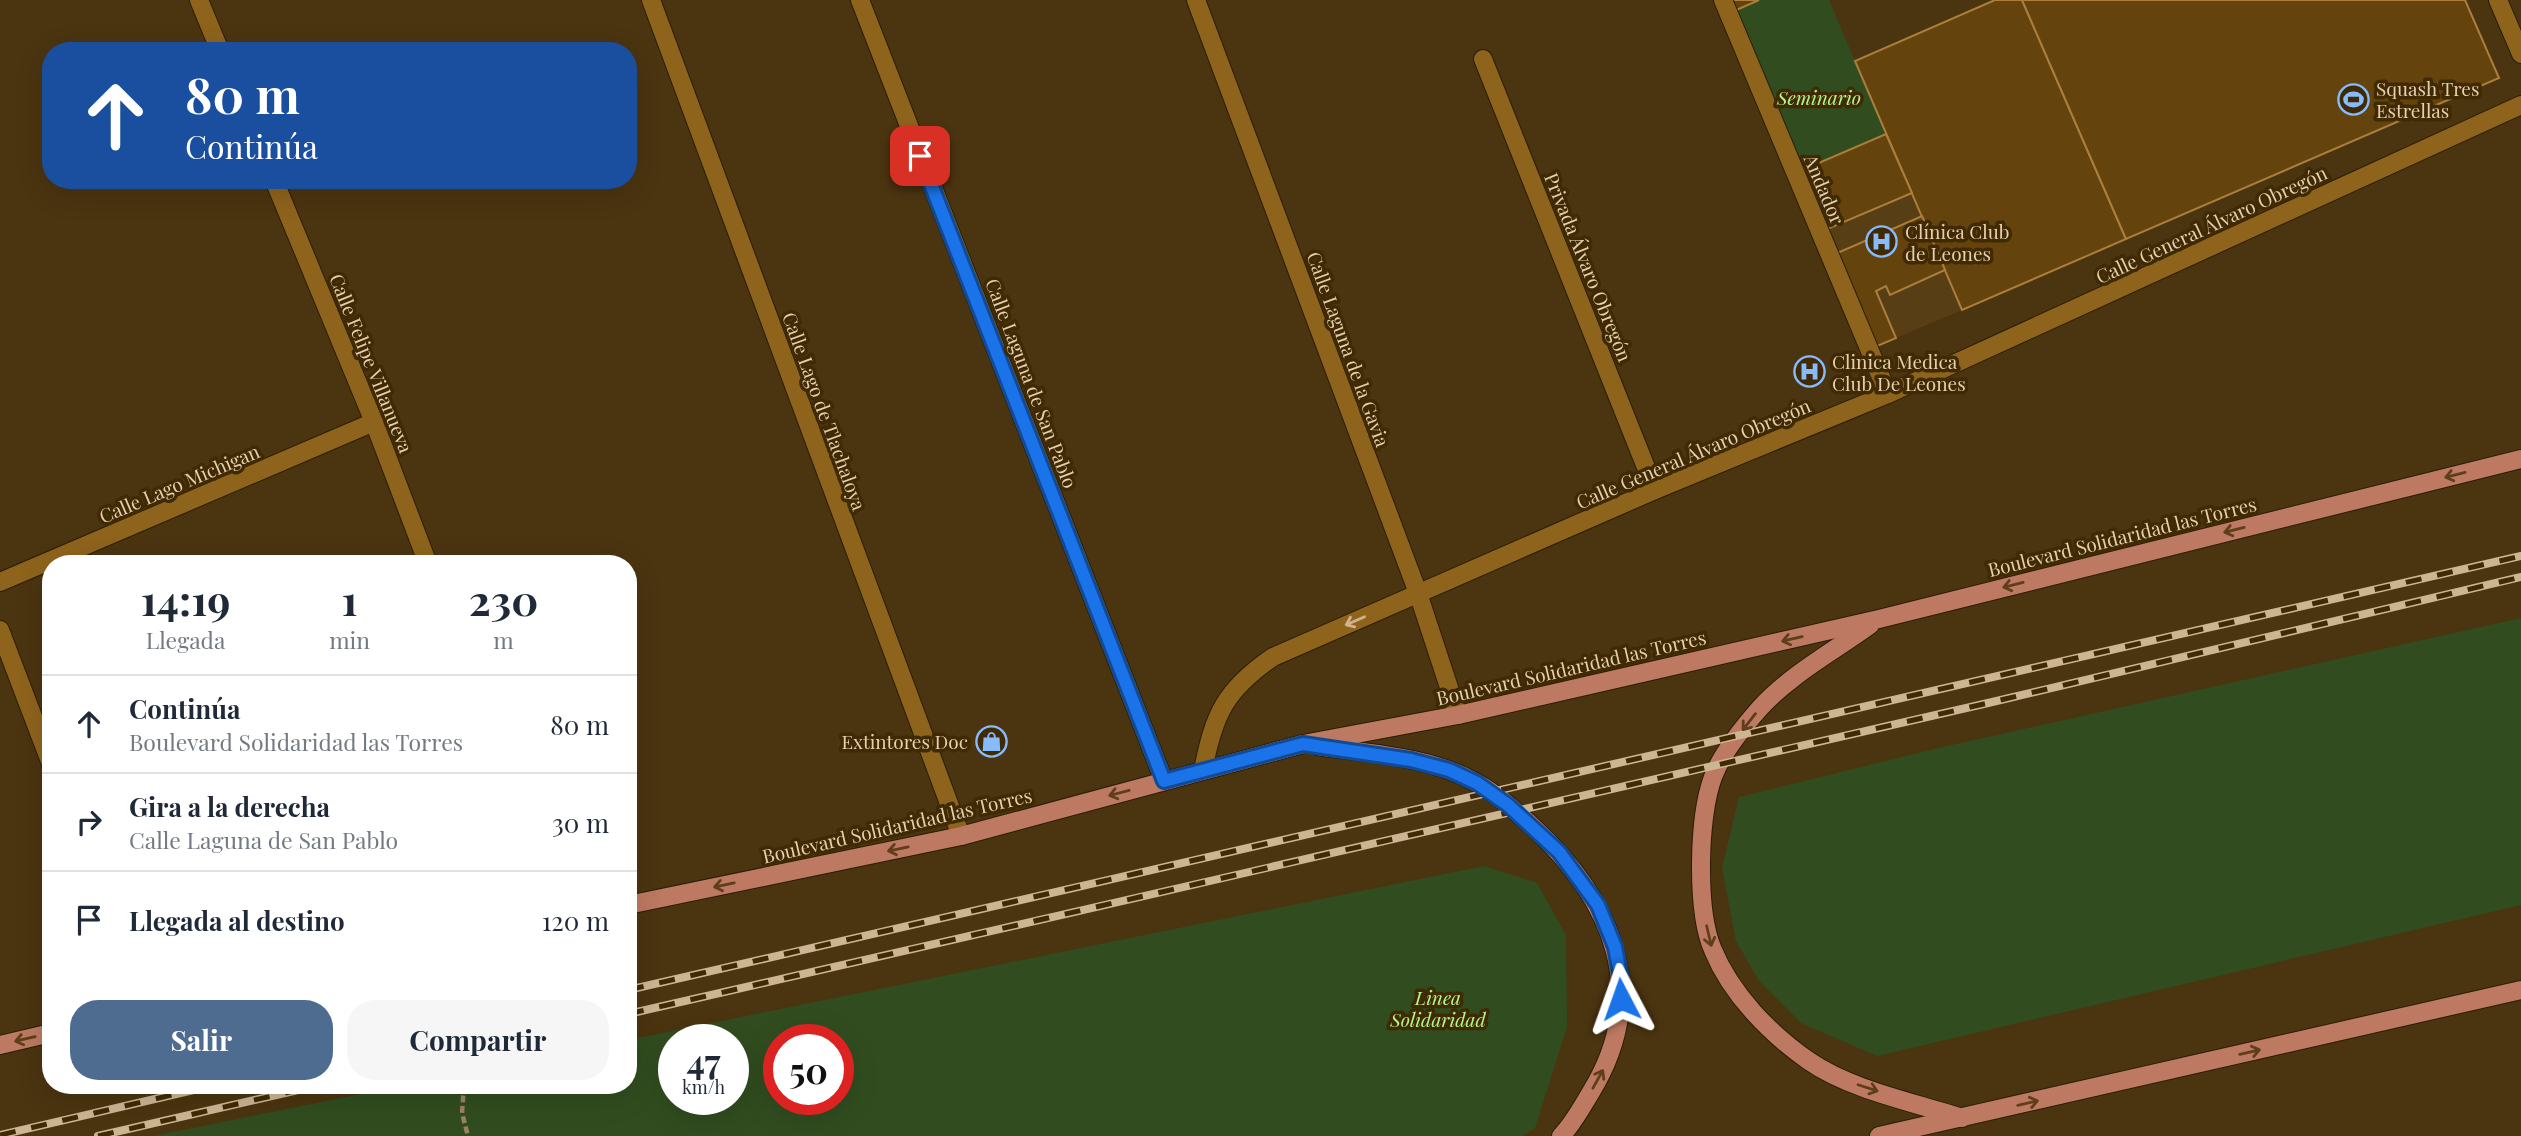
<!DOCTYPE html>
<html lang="es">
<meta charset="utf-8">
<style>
body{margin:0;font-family:"Playfair Display",serif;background:#f6f6f7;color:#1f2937;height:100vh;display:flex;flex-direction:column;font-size:26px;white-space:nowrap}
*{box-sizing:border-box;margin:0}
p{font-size:23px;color:#747a83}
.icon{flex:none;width:38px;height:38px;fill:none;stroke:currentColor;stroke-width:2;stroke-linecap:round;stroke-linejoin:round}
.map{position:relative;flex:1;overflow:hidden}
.drawer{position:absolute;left:42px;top:555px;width:595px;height:539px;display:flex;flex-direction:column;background:#fff;border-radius:28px;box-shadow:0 7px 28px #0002}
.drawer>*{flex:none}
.banner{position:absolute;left:42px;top:42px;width:595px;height:147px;border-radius:28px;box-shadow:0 7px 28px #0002;background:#1a4fa0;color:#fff;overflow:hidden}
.speed{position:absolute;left:658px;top:1024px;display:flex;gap:14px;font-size:35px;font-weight:700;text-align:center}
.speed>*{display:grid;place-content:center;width:91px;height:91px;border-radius:50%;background:#fff;box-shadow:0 7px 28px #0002;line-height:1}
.speed small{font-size:18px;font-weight:400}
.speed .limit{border:10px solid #d22;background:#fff;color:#111}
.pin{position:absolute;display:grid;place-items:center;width:60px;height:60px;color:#fff;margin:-30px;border-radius:14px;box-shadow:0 4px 10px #0006}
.me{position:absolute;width:77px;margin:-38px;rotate:356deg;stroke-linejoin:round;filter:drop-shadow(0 0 5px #0008)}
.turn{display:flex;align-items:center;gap:24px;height:147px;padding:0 28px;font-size:32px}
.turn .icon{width:91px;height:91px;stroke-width:2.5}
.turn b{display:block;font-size:49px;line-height:60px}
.eta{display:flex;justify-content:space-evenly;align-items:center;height:119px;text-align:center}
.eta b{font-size:42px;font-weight:700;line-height:49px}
.cta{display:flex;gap:14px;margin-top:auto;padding:14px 28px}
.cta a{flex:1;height:80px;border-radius:28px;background:#4e6b90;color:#fff;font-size:28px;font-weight:700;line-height:80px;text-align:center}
.cta a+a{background:#f6f6f7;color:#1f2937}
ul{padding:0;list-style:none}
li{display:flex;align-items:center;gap:21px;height:98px;padding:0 28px;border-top:2px solid #e0e1e3}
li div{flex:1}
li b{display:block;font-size:26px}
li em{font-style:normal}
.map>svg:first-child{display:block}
</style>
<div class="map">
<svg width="2521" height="1136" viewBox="0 0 2521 1136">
<rect width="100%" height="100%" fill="#4b3410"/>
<!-- built -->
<polygon fill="#583e15" points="1886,134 1962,310 1875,347 1800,171"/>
<!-- green -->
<g fill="#314d1f" fill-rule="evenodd">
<polygon points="1759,0 1829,0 1886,134 1800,171 1732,12"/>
<polygon points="2521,618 2521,905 1877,1056 1801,1023 1759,981 1736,941 1722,868 1739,797 1934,749"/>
<path d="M1484,866l53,17 29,52 1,92 -32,101 -13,8h-1369l252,-51h223v-45zM674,1040h59v59h-59zM779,1040h59v59h-59z"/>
</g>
<!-- building -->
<g fill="#64430c" stroke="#ab7e3c" stroke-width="2">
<polygon points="1727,0 1759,0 1732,12"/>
<polygon points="1995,0 2022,0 2126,239 1962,310 1855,61"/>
<polygon points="2022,0 2465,0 2499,78 2126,239"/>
<polygon points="1886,134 1912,193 1825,230 1800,171"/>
<polygon points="1922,216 1945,270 1890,295 1886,286 1876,291 1896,338 1875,347 1835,254"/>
</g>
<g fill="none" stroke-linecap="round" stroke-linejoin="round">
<defs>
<g id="minor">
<polyline points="199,0 220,51"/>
<polyline points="651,0 961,836"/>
<polyline points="860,0 1164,781"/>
<polyline points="1196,0 1418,593 1458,715"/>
<polyline points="1723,0 1888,394"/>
<polyline points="2498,0 2521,54"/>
<polyline points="1483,59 1655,490"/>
<polyline points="274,180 374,422 428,564"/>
<polyline points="0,582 374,422"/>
<polyline points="0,630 51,764"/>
<path d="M1203,770c11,-56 22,-80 70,-113l382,-167 233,-96 633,-289"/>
</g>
<g id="major">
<path d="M1870,625c-36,26 -79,49 -110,83 -15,17 -39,47 -47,69 -15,40 -17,134 0,173 18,44 57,84 96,111 42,29 104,41 153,57"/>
<path d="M1318,746c53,8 112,10 159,37 20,11 37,27 54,42 81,74 121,167 60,267 -9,15 -18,32 -30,44"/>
<polyline points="628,905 961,836 1303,744 1458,715 1879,619 2521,459"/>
<polyline points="0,1045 51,1033"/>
<polyline points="1879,1136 2521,990"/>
</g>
</defs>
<!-- minor casing -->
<use href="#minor" stroke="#2b1d08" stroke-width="20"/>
<!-- major casing -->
<use href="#major" stroke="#2b1d08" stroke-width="20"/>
<!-- path -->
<polyline stroke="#9b8362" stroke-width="4.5" stroke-dasharray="7 3.5" stroke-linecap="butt" points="464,1085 462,1113 468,1136"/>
<!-- minor -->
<use href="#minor" stroke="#8e631c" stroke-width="18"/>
<!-- major -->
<use href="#major" stroke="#bd7961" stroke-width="18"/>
<defs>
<g id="rail">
<polyline points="628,990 2521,556"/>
<polyline points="628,1014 1988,703 2521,577"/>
<polyline points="0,1135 215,1085"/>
<polyline points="98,1136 320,1085"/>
</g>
</defs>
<!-- rail casing -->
<use href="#rail" stroke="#cdb594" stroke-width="8"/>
<!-- rail -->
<use href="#rail" stroke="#402a04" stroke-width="5" stroke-dasharray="16" stroke-linecap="butt"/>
</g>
<!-- one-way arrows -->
<defs><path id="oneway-shaft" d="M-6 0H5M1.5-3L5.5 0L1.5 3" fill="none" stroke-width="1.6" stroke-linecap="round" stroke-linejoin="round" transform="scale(1.75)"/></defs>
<g stroke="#5f3e1b">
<use href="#oneway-shaft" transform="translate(2455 475) rotate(166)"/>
<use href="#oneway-shaft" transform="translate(2234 530) rotate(166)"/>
<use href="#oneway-shaft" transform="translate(2013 585) rotate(166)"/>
<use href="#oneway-shaft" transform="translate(1792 639) rotate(167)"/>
<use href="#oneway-shaft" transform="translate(1749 722) rotate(128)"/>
<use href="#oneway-shaft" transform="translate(1119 793) rotate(165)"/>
<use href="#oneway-shaft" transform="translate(898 849) rotate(168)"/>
<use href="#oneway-shaft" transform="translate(724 885) rotate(168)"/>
<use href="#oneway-shaft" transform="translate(1709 936) rotate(77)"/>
<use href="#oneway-shaft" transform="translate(25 1039) rotate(167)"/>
<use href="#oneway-shaft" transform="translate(2250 1052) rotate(-13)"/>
<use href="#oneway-shaft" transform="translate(1598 1079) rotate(-61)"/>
<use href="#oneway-shaft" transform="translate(1868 1088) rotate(18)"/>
<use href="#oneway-shaft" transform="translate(2028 1103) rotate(-13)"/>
</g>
<use stroke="#d0b38a" href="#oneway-shaft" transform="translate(1355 621) rotate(156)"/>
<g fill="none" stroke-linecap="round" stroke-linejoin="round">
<defs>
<polyline id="route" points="920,156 1164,781 1303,744 1411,760 1449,770 1477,783 1508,805 1559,852 1598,905 1615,947 1621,979 1621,999"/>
</defs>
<!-- route casing -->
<use href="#route" stroke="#114b97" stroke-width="18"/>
<!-- route -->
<use href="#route" stroke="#1a73e8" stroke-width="12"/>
</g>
<!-- icons -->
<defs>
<symbol id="stadium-ring" viewBox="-11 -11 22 22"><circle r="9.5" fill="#402a04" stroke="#88bbfc" stroke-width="1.5"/><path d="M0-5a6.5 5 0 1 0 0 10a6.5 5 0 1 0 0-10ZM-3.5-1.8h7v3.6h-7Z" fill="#88bbfc"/></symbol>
<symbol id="hospital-ring" viewBox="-11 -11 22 22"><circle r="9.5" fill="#402a04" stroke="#88bbfc" stroke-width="1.5"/><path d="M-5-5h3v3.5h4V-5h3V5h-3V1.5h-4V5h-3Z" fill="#88bbfc"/></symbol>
<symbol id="shop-ring" viewBox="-11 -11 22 22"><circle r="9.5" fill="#402a04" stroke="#88bbfc" stroke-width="1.5"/><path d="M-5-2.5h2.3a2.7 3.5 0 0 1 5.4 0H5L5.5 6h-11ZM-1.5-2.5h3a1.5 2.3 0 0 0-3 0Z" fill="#88bbfc"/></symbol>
</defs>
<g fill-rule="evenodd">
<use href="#stadium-ring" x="2336" y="82" width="35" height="35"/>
<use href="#hospital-ring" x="1864" y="224" width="35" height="35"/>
<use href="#hospital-ring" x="1792" y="354" width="35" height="35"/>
<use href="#shop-ring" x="974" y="724" width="35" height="35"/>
</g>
<g text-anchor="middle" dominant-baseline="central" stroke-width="7" stroke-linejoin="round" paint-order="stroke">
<!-- poi labels -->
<g font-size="19" fill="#e6ceae" stroke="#402a04" text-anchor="start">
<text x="2376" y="88">Squash Tres<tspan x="2376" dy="22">Estrellas</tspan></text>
<text x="1905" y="231">Clínica Club<tspan x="1905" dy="22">de Leones</tspan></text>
<text x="1832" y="361">Clinica Medica<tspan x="1832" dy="22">Club De Leones</tspan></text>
<text x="968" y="741" text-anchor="end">Extintores Doc</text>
</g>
<!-- park labels -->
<g font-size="19" font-style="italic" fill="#b3f88a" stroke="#402a04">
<text x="1819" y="97">Seminario</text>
<text x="1438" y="997">Linea<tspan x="1438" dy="22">Solidaridad</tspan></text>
</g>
<!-- street labels -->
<g font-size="19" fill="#e6ceae" stroke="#402a04">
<text transform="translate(1825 189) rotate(67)">Andador</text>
<text transform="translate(2211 224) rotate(-25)">Calle General Álvaro Obregón</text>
<text transform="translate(1589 267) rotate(68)">Privada Álvaro Obregón</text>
<text transform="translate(1349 349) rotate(70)">Calle Laguna de la Gavia</text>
<text transform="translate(372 363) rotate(68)">Calle Felipe Villanueva</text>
<text transform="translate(1032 383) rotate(69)">Calle Laguna de San Pablo</text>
<text transform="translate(825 411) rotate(70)">Calle Lago de Tlachaloya</text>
<text transform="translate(1693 453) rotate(-23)">Calle General Álvaro Obregón</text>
<text transform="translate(179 483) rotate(-23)">Calle Lago Michigan</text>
<text transform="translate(2122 536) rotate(-14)">Boulevard Solidaridad las Torres</text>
<text transform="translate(1571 667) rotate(-13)">Boulevard Solidaridad las Torres</text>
<text transform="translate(897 825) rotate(-13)">Boulevard Solidaridad las Torres</text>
</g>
</g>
</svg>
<div class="speed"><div>47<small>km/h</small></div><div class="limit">50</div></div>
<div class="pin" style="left:920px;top:156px;background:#d93025"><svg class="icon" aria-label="arrive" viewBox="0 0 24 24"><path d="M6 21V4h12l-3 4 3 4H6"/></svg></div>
<svg class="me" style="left:1621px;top:999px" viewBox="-20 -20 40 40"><path d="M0-17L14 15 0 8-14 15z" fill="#1a73e8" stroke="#fff" stroke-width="4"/></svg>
<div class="banner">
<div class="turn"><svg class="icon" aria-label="ahead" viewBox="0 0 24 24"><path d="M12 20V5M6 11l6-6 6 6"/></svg><div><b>80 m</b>Continúa</div></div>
</div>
<section class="drawer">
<div class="eta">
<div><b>14:19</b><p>Llegada</p></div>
<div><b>1</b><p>min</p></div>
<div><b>230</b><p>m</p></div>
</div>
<ul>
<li><svg class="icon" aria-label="ahead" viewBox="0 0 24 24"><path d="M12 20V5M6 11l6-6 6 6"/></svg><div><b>Continúa</b><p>Boulevard Solidaridad las Torres</p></div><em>80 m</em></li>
<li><svg class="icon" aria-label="right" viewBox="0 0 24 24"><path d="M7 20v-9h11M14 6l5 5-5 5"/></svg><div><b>Gira a la derecha</b><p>Calle Laguna de San Pablo</p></div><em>30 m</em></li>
<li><svg class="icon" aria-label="arrive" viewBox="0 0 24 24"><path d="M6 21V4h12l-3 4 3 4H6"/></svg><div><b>Llegada al destino</b></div><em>120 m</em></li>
</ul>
<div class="cta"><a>Salir</a><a>Compartir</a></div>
</section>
</div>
